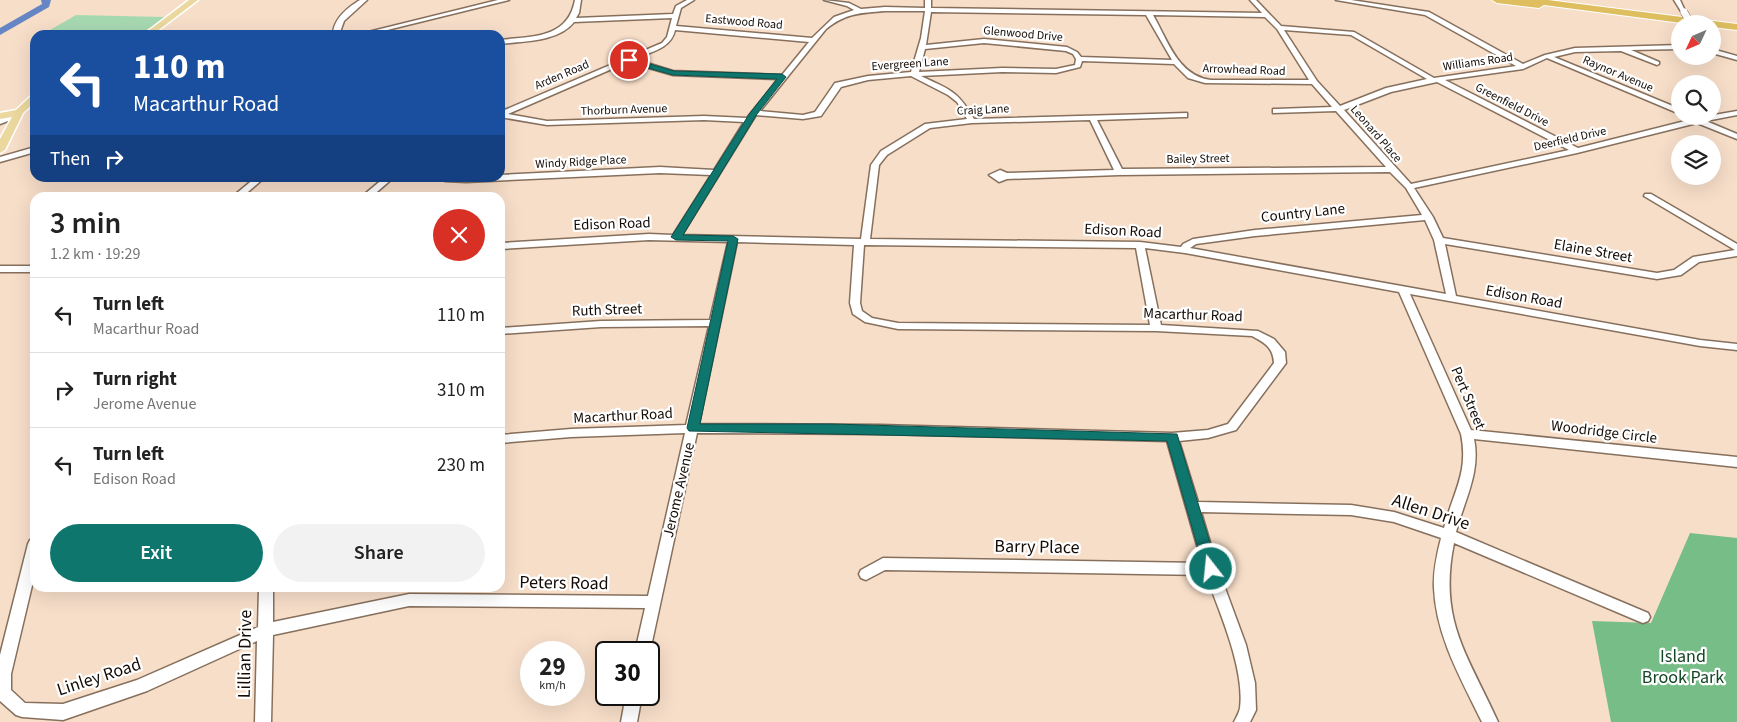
<!DOCTYPE html>
<meta charset="utf-8">
<style>
body{margin:0;font-family:"Source Sans 3",sans-serif;background:#f2f2f2;color:#222;height:100vh;display:flex;flex-direction:column;font-size:19px;white-space:nowrap}
*{box-sizing:border-box;margin:0}
p{font-size:16px;color:#767676}
.icon{flex:none;width:28px;height:28px;fill:none;stroke:currentColor;stroke-width:2;stroke-linecap:round;stroke-linejoin:round}
.map{position:relative;flex:1;overflow:hidden}
.drawer{position:absolute;left:30px;top:192px;width:475px;height:400px;display:flex;flex-direction:column;background:#fff;border-radius:15px;box-shadow:0 5px 20px #0002}
.drawer>*{flex:none}
.top-card{position:absolute;left:30px;top:30px;width:475px;height:152px;border-radius:15px;box-shadow:0 5px 20px #0002;background:#1a4fa0;color:#fff;overflow:hidden}
.needle{width:32px;rotate:226deg}
.controls{position:absolute;left:1671px;top:15px;display:grid;gap:10px}
.controls a{display:grid;place-items:center;width:50px;height:50px;border-radius:50%;background:#fff;box-shadow:0 5px 20px #0002;font-size:25px}
.speed{position:absolute;left:520px;top:641px;display:flex;gap:10px;font-size:25px;font-weight:700;text-align:center}
.speed>*{display:grid;place-content:center;width:65px;height:65px;border-radius:50%;background:#fff;box-shadow:0 5px 20px #0002;line-height:1}
.speed small{font-size:12px;font-weight:400}
.speed .limit{border:2px solid #111;border-radius:8px;background:#fff;color:#111}
.pin{position:absolute;display:grid;place-items:center;width:42px;height:42px;color:#fff;margin:-21px;border:2px solid #fff;border-radius:50%;box-shadow:0 1px 5px #0007}
.me{position:absolute;width:55px;margin:-28px;rotate:344deg;stroke-linejoin:round;filter:drop-shadow(0 0 4px #0008)}
.turn{display:flex;align-items:center;gap:18px;height:105px;padding:0 20px;font-size:22px}
.turn .icon{width:65px;height:65px;stroke-width:2.5}
.turn b{display:block;font-size:35px;line-height:42px}
.then{display:flex;align-items:center;height:48px;padding:0 20px;background:#0003;gap:10px;font-size:19px}
.round{display:grid;place-items:center;flex:none;width:52px;height:52px;border-radius:26px;background:#f2f2f2}
.overview{display:flex;align-items:center;justify-content:space-between;height:85px;padding:0 20px}
h1{font-size:30px;font-weight:600;line-height:38px}
.cta{display:flex;gap:10px;margin-top:auto;padding:10px 20px}
.cta a{flex:1;height:58px;border-radius:30px;background:#0f766e;color:#fff;font-size:20px;font-weight:600;line-height:58px;text-align:center}
.cta a+a{background:#f2f2f2;color:#222}
ul{padding:0;list-style:none}
li{display:flex;align-items:center;gap:15px;height:75px;padding:0 20px;border-top:1px solid #e0e0e0}
li div{flex:1}
li b{display:block;font-size:19px}
li em{font-style:normal}
.map>svg:first-child{display:block}
</style>
<div class="map">
<svg width="1737" height="722" viewBox="0 0 1737 722">
<rect width="100%" height="100%" fill="#f7dec9"/>
<!-- green -->
<polygon fill="#a7d9b1" points="76,15 167,17 145,31 50,30"/>
<!-- forest -->
<polygon fill="#77bd88" points="1690,533 1737,538 1737,722 1611,722 1592,621 1651,623"/>
<g fill="none" stroke-linecap="round" stroke-linejoin="round">
<!-- river -->
<polygon fill="#6685c5" fill-rule="evenodd" points="41,0 51,0 49,7 0,35 0,28 42,4"/>
<defs>
<g id="minor">
<path d="M360,0h7l-23,21 -5,14h-6c0,-16 14,-27 27,-35z"/>
<polygon points="498,0 509,0 367,35 356,35"/>
<path d="M575,0h6l-2,13 -3,5 97,-4 3,-8 11,-6h7l-13,8 -5,18 136,12 22,-21 20,-7 -7,-4 -23,-6 25,3 12,6 24,-2 40,1v-8h6v8l331,5 -12,-13h6l25,26 73,6 80,46 82,-12 -91,-51 -89,-15h15l78,12 94,52 22,-9 30,-7 105,-3v4l-49,1 28,12v2l-2,1 -36,-14 -46,1 -21,5 126,52v5l-133,-56 -24,11 -78,11 133,68 119,-30 40,-7v4l-31,6 31,13v5l-40,-16 -120,30 -163,35 19,29 10,21 214,35 17,-3 19,-13 42,-7 -91,-54 1,-2h6l86,50v12l-38,6 -18,13 -24,4 -212,-35 11,52 244,44 37,4v6l-37,-4 -290,-52 61,136 266,27v10l-263,-28c7,33 -10,62 -18,93l192,81 2,4 -2,4 -5,2 -5,-2 -184,-78c-16,78 14,112 44,179h-16c-21,-43 -46,-86 -48,-134 -1,-17 3,-34 7,-50l-47,-16 -43,-7 -150,-3 17,57 28,76 9,38 1,27 -6,12h-16c2,-4 5,-9 6,-14 5,-39 -21,-97 -34,-133l-321,-5 -19,10 -5,-2 -2,-4 2,-4 22,-12 319,5 -35,-122 -287,-7 -183,-1 -48,223v-4h-14l10,-44 -236,-2 -136,29 -2,87h-16l2,-81 -110,50 -84,29 -41,-3 -6,-2 -16,-14v-46l28,-111 2,-4 5,-1v34l-24,101v16l14,13 38,1 74,-24 121,-53 1,-39h14v34l136,-28 239,2 37,-163 -114,4 -71,6v-8l71,-6 115,-4 23,-99 -108,1 -101,7v-6l101,-7 109,-1 18,-78 -79,-2 -149,9v-6l149,-9 24,1 38,-60 -51,-2 -194,9 -21,-1 -4,-3h59v-3l160,-8 54,3 30,-48 -40,-2 -157,5 -47,-8v-5l162,-69 5,-6 5,-19 -98,4c-16,20 -50,19 -74,22v-4c32,-4 68,-1 75,-40zM885,11h40l-4,27 -10,34 -43,4 -33,7 -20,29 -12,3 -43,-4 66,-82c20,-16 34,-16 59,-18zM931,12l215,3 26,45 -91,-3 -4,-5 -10,-5 -83,-8 -58,6zM1153,15l112,2 12,12 32,51h-98c-33,-4 -43,-39 -58,-65zM675,30l134,12 -27,33 -109,-4 -39,-12c16,-7 37,-10 41,-29zM1284,30l67,5 76,44 -41,9 -46,18 -23,-25zM984,43l82,8 7,3 3,5 -1,6 -19,4 -54,-1 -83,4 6,-23zM1082,61l92,3 14,14 17,5 107,1 20,23 -56,2h-3v4l63,-2 50,56 -264,2 -25,-49 87,-3h3v-4l-213,6c-17,-29 -24,-29 -53,-43l81,-4 54,1 24,-6zM628,62l45,13 105,4 -31,39 -43,-2 -157,5 -39,-7zM911,76l37,19 9,7 10,17 -42,5 -44,27 -10,14 -10,74 -179,-4 74,-120 47,4 18,-3 20,-29 27,-7zM1437,82l132,68 -158,34 -67,-74 47,-18zM1090,120l24,50 -107,3 -7,-3 -11,5 10,7 8,-3 112,-4 271,-3 16,16 16,27 -167,15 -62,9 -10,5 -2,3 -41,-5 -270,-3 9,-74 8,-10 43,-27 42,-5zM1425,220l9,20 12,54 -256,-46 6,-4 59,-8zM737,242l117,3 -4,58 3,11 12,8 33,7 258,2 96,5c13,7 21,11 22,27l-46,61 -20,6 -36,3 -292,-8 -181,-1zM864,245l272,3 14,77 -252,-2 -26,-5 -10,-7 -2,-8zM1145,248l40,5 214,39 62,142c8,39 -8,58 -17,94l-50,-16 -43,-7 -153,-3 -19,-61 29,-3 28,-8 50,-67 -1,-11 -11,-13 -16,-8 -97,-6z"/>
<polygon points="1674,0 1680,0 1686,13 1682,13"/>
<polygon points="1712,49 1737,56 1737,60 1712,53"/>
<polygon points="14,114 21,116 0,124 0,119"/>
<polygon points="35,147 35,152 0,162 0,157"/>
<polygon points="255,178 264,178 241,198 231,198"/>
<polygon points="384,178 393,178 370,198 360,198"/>
<rect x="0" y="266" width="35" height="6"/>
<polygon points="626,695 642,695 637,722 621,722"/>
</g>
<g id="major">
<polygon points="189,0 198,0 152,35 143,35"/>
<polygon points="35,94 35,102 23,113 5,150 0,153 0,139 12,117 0,119 0,113 16,110 32,95"/>
</g>
<polygon id="highway" points="1492,0 1548,0 1737,24 1737,30 1712,27 1712,24 1689,24 1544,5 1539,8 1497,3"/>
</defs>
<!-- minor casing -->
<use href="#minor" stroke="#86705d" stroke-width="3"/>
<!-- major casing -->
<use href="#major" stroke="#fff" stroke-width="3"/>
<!-- highway casing -->
<use href="#highway" stroke="#fff" stroke-width="2"/>
<!-- minor -->
<use href="#minor" fill="#fff" fill-rule="evenodd"/>
<!-- major -->
<use href="#major" fill="#ebd89e" fill-rule="evenodd"/>
<!-- highway -->
<use href="#highway" fill="#debe5e" fill-rule="evenodd"/>
<defs>
<polyline id="minor-bridge" points="1684,12 1691,24"/>
</defs>
<!-- minor-bridge casing -->
<use href="#minor-bridge" stroke="#86705d" stroke-width="8" stroke-linecap="butt"/>
<!-- minor-bridge -->
<use href="#minor-bridge" stroke="#fff" stroke-width="7"/>
</g>
<!-- route -->
<polygon fill="#0f766e" stroke="#0a4d48" points="629,58 674,71 782,74 786,77 757,114 683,235 733,236 738,239 700,424 832,424 1177,434 1218,569 1216,573 1211,575 1206,573 1204,569 1167,441 689,431 687,428 728,241 676,240 671,237 750,113 777,79 673,75 627,62 627,59"/>
<g text-anchor="middle" dominant-baseline="central" stroke-width="4.5" stroke-linejoin="round" paint-order="stroke">
<!-- far-street labels -->
<g font-size="12" fill="#140b05" stroke="#fff">
<text transform="translate(744 22) rotate(5)">Eastwood Road</text>
<text transform="translate(1023 34) rotate(5)">Glenwood Drive</text>
<text transform="translate(1478 62) rotate(-8)">Williams Road</text>
<text transform="translate(910 64) rotate(-4)">Evergreen Lane</text>
<text transform="translate(1244 70) rotate(2)">Arrowhead Road</text>
<text transform="translate(1618 74) rotate(23)">Raynor Avenue</text>
<text transform="translate(562 75) rotate(-23)">Arden Road</text>
<text transform="translate(1512 105) rotate(27)">Greenfield Drive</text>
<text transform="translate(624 110) rotate(-2)">Thorburn Avenue</text>
<text transform="translate(983 110) rotate(-3)">Craig Lane</text>
<text transform="translate(1376 134) rotate(49)">Leonard Place</text>
<text transform="translate(1570 139) rotate(-13)">Deerfield Drive</text>
<text transform="translate(1198 159) rotate(-1)">Bailey Street</text>
<text transform="translate(581 162) rotate(-3)">Windy Ridge Place</text>
</g>
<!-- street labels -->
<g font-size="15" fill="#140b05" stroke="#fff">
<text transform="translate(1303 213) rotate(-6)">Country Lane</text>
<text transform="translate(612 224) rotate(-2)">Edison Road</text>
<text transform="translate(1123 231) rotate(3)">Edison Road</text>
<text transform="translate(1593 251) rotate(10)">Elaine Street</text>
<text transform="translate(1524 297) rotate(10)">Edison Road</text>
<text transform="translate(607 310) rotate(-2)">Ruth Street</text>
<text transform="translate(1193 315) rotate(2)">Macarthur Road</text>
<text transform="translate(1468 398) rotate(67)">Pert Street</text>
<text transform="translate(623 416) rotate(-3)">Macarthur Road</text>
<text transform="translate(1604 432) rotate(7)">Woodridge Circle</text>
<text transform="translate(679 490) rotate(-77)">Jerome Avenue</text>
</g>
<!-- near-street labels -->
<g font-size="18" fill="#140b05" stroke="#fff">
<text transform="translate(1431 512) rotate(18)">Allen Drive</text>
<text transform="translate(1037 547) rotate(1)">Barry Place</text>
<text transform="translate(564 583) rotate(1)">Peters Road</text>
<text transform="translate(245 654) rotate(-89)">Lillian Drive</text>
<text transform="translate(99 677) rotate(-18)">Linley Road</text>
</g>
<!-- near-park labels -->
<g font-size="18" fill="#134724" stroke="#fff">
<text x="1683" y="656">Island<tspan x="1683" dy="21">Brook Park</tspan></text>
</g>
</g>
</svg>
<div class="controls">
<a><svg class="needle" viewBox="-14 -14 28 28"><path d="M0-13l5 13h-10z" fill="#e53935"/><path d="M0 13l5-13h-10z" fill="#767676"/></svg></a>
<a><svg class="icon" aria-label="search" viewBox="0 0 24 24"><circle cx="10" cy="10" r="6"/><path d="M15 15l6 6"/></svg></a>
<a><svg class="icon" aria-label="layers" viewBox="0 0 24 24"><path d="M12 4l9 5-9 5-9-5zM3 14l9 5 9-5"/></svg></a>
</div>
<div class="speed"><div>29<small>km/h</small></div><div class="limit">30</div></div>
<div class="pin" style="left:629px;top:60px;background:#d93025"><svg class="icon" aria-label="arrive" viewBox="0 0 24 24"><path d="M6 21V4h12l-3 4 3 4H6"/></svg></div>
<svg class="me" style="left:1211px;top:569px" viewBox="-20 -20 40 40"><circle r="17" fill="#0f766e" stroke="#fff" stroke-width="3"/><path d="M0-11L8 9 0 5-8 9z" fill="#fff"/></svg>
<div class="top-card">
<div class="turn"><svg class="icon" aria-label="left" viewBox="0 0 24 24"><path d="M17 20v-9H6M10 6l-5 5 5 5"/></svg><div><b>110 m</b>Macarthur Road</div></div>
<div class="then">Then<svg class="icon" aria-label="right" viewBox="0 0 24 24"><path d="M7 20v-9h11M14 6l5 5-5 5"/></svg></div>
</div>
<section class="drawer">
<div class="overview"><div><h1>3 min</h1><p>1.2 km · 19:29</p></div><a class="round" style="background:#d93025;color:#fff"><svg class="icon" aria-label="close" viewBox="0 0 24 24"><path d="M6 6l12 12M18 6L6 18"/></svg></a></div>
<ul>
<li><svg class="icon" aria-label="left" viewBox="0 0 24 24"><path d="M17 20v-9H6M10 6l-5 5 5 5"/></svg><div><b>Turn left</b><p>Macarthur Road</p></div><em>110 m</em></li>
<li><svg class="icon" aria-label="right" viewBox="0 0 24 24"><path d="M7 20v-9h11M14 6l5 5-5 5"/></svg><div><b>Turn right</b><p>Jerome Avenue</p></div><em>310 m</em></li>
<li><svg class="icon" aria-label="left" viewBox="0 0 24 24"><path d="M17 20v-9H6M10 6l-5 5 5 5"/></svg><div><b>Turn left</b><p>Edison Road</p></div><em>230 m</em></li>
</ul>
<div class="cta"><a>Exit</a><a>Share</a></div>
</section>
</div>
